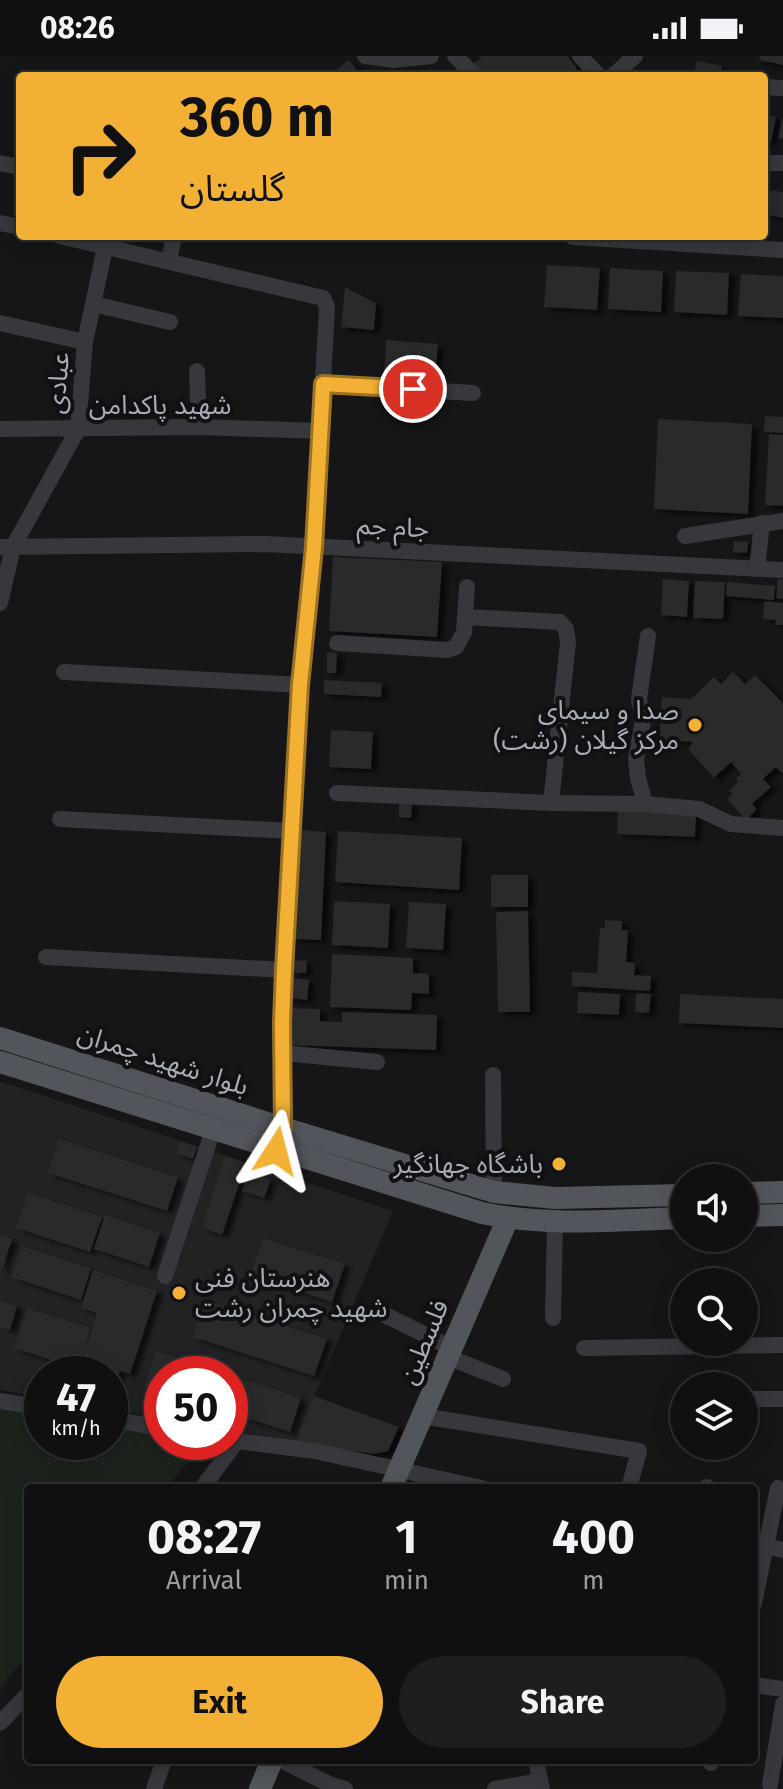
<!DOCTYPE html>
<meta charset="utf-8">
<style>
body{margin:0;font-family:"Fira Sans","Noto Sans Arabic",sans-serif;background:#1e1e20;color:#f1f3f6;height:100vh;display:flex;flex-direction:column;font-size:30px;white-space:nowrap}
*{box-sizing:border-box;margin:0}
p{font-size:26px;color:#9c9d9f}
.icon{flex:none;width:44px;height:44px;fill:none;stroke:currentColor;stroke-width:2;stroke-linecap:round;stroke-linejoin:round}
.map{position:relative;flex:1;overflow:hidden}
.panel{position:absolute;left:24px;top:1428px;width:734px;height:280px;display:flex;flex-direction:column;background:#101012;border-radius:8px;box-shadow:0 4px 20px #0003,0 0 0 2px #303032}
.panel>*{flex:none}
.hud{position:absolute;left:16px;top:16px;width:752px;height:168px;border-radius:8px;box-shadow:0 4px 20px #0003,0 0 0 2px #303032;background:#f2b134;color:#111;overflow:hidden}
.controls{position:absolute;left:670px;top:1108px;display:grid;gap:16px}
.controls a{display:grid;place-items:center;width:88px;height:88px;border-radius:50%;background:#101012;box-shadow:0 4px 20px #0003,0 0 0 2px #303032;font-size:40px}
.speed{position:absolute;left:24px;top:1300px;display:flex;gap:16px;font-size:40px;font-weight:700;text-align:center}
.speed>*{display:grid;place-content:center;width:104px;height:104px;border-radius:50%;background:#101012;box-shadow:0 4px 20px #0003,0 0 0 2px #303032;line-height:1}
.speed small{font-size:20px;font-weight:400}
.speed .limit{border:12px solid #d22;background:#fff;color:#111}
.pin{position:absolute;display:grid;place-items:center;width:68px;height:68px;color:#fff;margin:-34px;border:4px solid #fff;border-radius:50%;box-shadow:0 2px 8px #0007}
.me{position:absolute;width:88px;margin:-44px;rotate:9deg;stroke-linejoin:round;filter:drop-shadow(0 0 6px #0008)}
.turn{display:flex;align-items:center;gap:28px;height:168px;padding:0 32px;font-size:36px}
.turn .icon{width:104px;height:104px;stroke-width:2.5}
.turn b{display:block;font-size:56px;line-height:68px}
.eta{display:flex;justify-content:space-evenly;align-items:center;height:136px;text-align:center}
.eta b{font-size:48px;font-weight:700;line-height:56px}
.button{display:flex;gap:16px;margin-top:auto;padding:16px 32px}
.button a{flex:1;height:92px;border-radius:48px;background:#f2b134;color:#111;font-size:32px;font-weight:700;line-height:92px;text-align:center}
.button a+a{background:#1e1e20;color:#f1f3f6}
.status{display:flex;justify-content:space-between;align-items:center;height:56px;padding:0 40px;background:#101012;direction:ltr}
.status svg{height:22px;fill:currentColor}
.map>svg:first-child{display:block}
</style>
<div class="status"><b>08:26</b><svg viewBox="0 0 49 12"><path d="M0 12V9h3v3zM5 12V6h3v6zM10 12V3h3v9zM15 12V0h3v12zM26 1h20v11H26zM47 4h2v5h-2z"/></svg></div>
<div class="map">
<svg width="783" height="1733" viewBox="0 0 783 1733">
<defs>
<filter id="shadow"><feDropShadow dx="6" dy="3.5" stdDeviation="2" flood-color="#0009"/></filter>
</defs>
<rect width="100%" height="100%" fill="#161618"/>
<!-- built -->
<polygon fill="#222225" points="0,1025 393,1155 295,1386 230,1374 230,1318 162,1318 162,1362 110,1353 110,1318 42,1318 42,1341 0,1334"/>
<!-- green -->
<polygon fill="#1c231d" points="0,1344 42,1350 42,1386 110,1386 110,1360 162,1368 162,1386 204,1386 166,1432 28,1432 28,1598 0,1632"/>
<!-- building -->
<g fill="#29292c" filter="url(#shadow)">
<polygon points="479,0 567,0 577,12 570,20 484,20 473,8 481,2"/>
<polygon points="760,0 783,0 783,9 759,4"/>
<polygon points="349,4 362,20 329,20"/>
<polygon points="697,5 722,10 720,20 693,20"/>
<polygon points="764,59 776,61 771,86 764,84"/>
<polygon points="782,63 783,63 783,83 778,82"/>
<polygon points="771,134 783,136 783,162 765,158"/>
<polygon points="547,209 600,212 597,254 544,251"/>
<polygon points="610,212 663,215 661,256 608,253"/>
<polygon points="676,215 729,217 727,259 674,256"/>
<polygon points="741,218 783,220 783,262 738,260"/>
<polygon points="345,231 376,247 374,274 341,271"/>
<polygon points="386,284 438,288 435,323 384,319"/>
<polygon points="765,360 783,361 783,377 764,376"/>
<polygon points="658,363 752,368 748,458 654,453"/>
<polygon points="769,378 783,379 783,450 765,449"/>
<polygon points="734,485 748,486 747,497 733,496"/>
<polygon points="333,501 442,506 437,581 329,575"/>
<polygon points="663,523 689,525 687,561 661,559"/>
<polygon points="778,523 783,523 783,543 776,542"/>
<polygon points="695,525 725,526 723,563 693,562"/>
<polygon points="727,526 775,530 774,544 726,540"/>
<polygon points="764,545 783,547 783,569 775,569 776,564 763,563"/>
<polygon points="327,596 337,597 336,617 327,617"/>
<polygon points="733,616 745,628 755,619 783,647 783,718 776,711 763,723 771,731 752,748 757,753 746,764 727,743 732,738 729,735 738,726 736,723 741,718 731,706 714,722 688,693 693,686 659,684 662,641 691,643 714,621 721,628"/>
<polygon points="324,624 382,627 381,641 324,638"/>
<polygon points="331,674 373,676 371,713 329,711"/>
<polygon points="399,746 412,746 411,762 399,761"/>
<polygon points="618,752 696,755 695,781 617,778"/>
<polygon points="300,774 326,776 321,884 294,883"/>
<polygon points="338,775 462,782 459,834 335,826"/>
<rect x="491" y="819" width="37" height="32"/>
<polygon points="334,845 390,848 388,892 332,889"/>
<polygon points="409,846 446,848 443,894 406,892"/>
<polygon points="528,855 530,956 498,956 496,856"/>
<polygon points="605,864 622,865 622,874 628,874 626,906 635,907 634,919 651,920 650,935 572,930 572,916 597,917 600,872 605,872"/>
<polygon points="332,898 413,902 413,917 429,918 429,938 412,937 411,954 330,951"/>
<polygon points="293,904 307,905 306,917 293,917"/>
<polygon points="290,922 309,924 307,944 288,942"/>
<polygon points="578,936 620,938 619,959 577,957"/>
<polygon points="636,937 651,938 649,957 635,956"/>
<polygon points="680,938 783,943 783,972 679,967"/>
<polygon points="286,952 320,953 320,965 342,966 342,956 437,959 436,994 285,989"/>
<polygon points="59,1083 178,1121 167,1155 48,1117"/>
<polygon points="180,1085 197,1091 193,1103 176,1097"/>
<polygon points="225,1100 246,1107 222,1179 202,1172"/>
<polygon points="249,1116 271,1123 264,1142 242,1135"/>
<polygon points="28,1137 102,1161 90,1196 16,1172"/>
<polygon points="105,1159 160,1177 149,1211 94,1193"/>
<polygon points="0,1179 12,1183 1,1216 0,1216"/>
<polygon points="263,1182 345,1208 332,1246 251,1220"/>
<polygon points="21,1190 91,1212 81,1244 11,1221"/>
<polygon points="93,1214 157,1235 130,1318 120,1315 111,1345 110,1318 77,1318 79,1313 14,1292 27,1252 91,1272 81,1306 97,1257 81,1252"/>
<polygon points="205,1244 327,1283 314,1320 193,1281"/>
<polygon points="0,1245 17,1250 10,1274 0,1271"/>
<polygon points="156,1295 226,1317 226,1318 162,1318 162,1335 145,1329"/>
<polygon points="230,1319 301,1342 290,1376 230,1357"/>
<polygon points="314,1340 399,1371 388,1395 373,1398 295,1386"/>
</g>
<g fill="none" stroke-linecap="round" stroke-linejoin="round">
<!-- minor -->
<g stroke="#37383d" stroke-width="16">
<polyline points="365,0 394,4 431,0"/>
<polyline points="455,0 475,20"/>
<polyline points="580,0 599,20"/>
<polyline points="613,20 635,0"/>
<polyline points="764,31 783,32"/>
<polyline points="0,107 20,111"/>
<polyline points="764,107 783,107"/>
<polyline points="0,167 20,171"/>
<polyline points="60,180 323,242 327,251 314,491 300,629 284,914 282,966 283,1072"/>
<polyline points="573,181 783,194"/>
<polyline points="169,205 174,180"/>
<polyline points="93,248 170,266"/>
<polyline points="0,267 85,286"/>
<polyline points="197,315 199,371"/>
<polyline points="323,328 473,337"/>
<polyline points="0,373 199,371 320,375"/>
<polyline points="685,480 783,465"/>
<polyline points="0,491 265,488 783,514"/>
<polyline points="757,513 762,467"/>
<polyline points="0,547 13,491 78,373 85,286 107,182"/>
<polyline points="465,561 560,566 566,573 568,586 551,747"/>
<polyline points="337,587 447,594 456,591 464,576 467,531"/>
<polyline points="64,616 300,629"/>
<polyline points="337,737 551,747 645,748 699,753 731,768 783,772"/>
<polyline points="645,748 638,722 636,703 643,664 639,643 648,580"/>
<polyline points="60,763 292,775"/>
<polyline points="46,901 284,914"/>
<polyline points="283,997 377,1006"/>
<polyline points="493,1019 494,1136"/>
<polyline points="165,1220 213,1074"/>
<polyline points="387,1260 452,1292"/>
<polyline points="553,1262 555,1165"/>
<polyline points="584,1292 783,1289"/>
<polyline points="448,1301 503,1323"/>
<polyline points="749,1343 783,1343"/>
<polyline points="0,1345 42,1352"/>
<polyline points="422,1360 639,1395 629,1432"/>
<polyline points="110,1363 162,1372"/>
<polyline points="230,1384 315,1395 482,1432"/>
<polyline points="202,1432 237,1385"/>
<polyline points="707,1432 707,1431"/>
<polyline points="754,1488 783,1494"/>
<polyline points="754,1547 778,1432"/>
<polyline points="754,1629 783,1633"/>
<polyline points="0,1667 28,1638"/>
<polyline points="281,1704 331,1729 345,1733"/>
<polyline points="536,1704 542,1733"/>
<polyline points="711,1707 711,1704"/>
<polyline points="770,1728 783,1648"/>
<polyline points="154,1733 164,1704"/>
<polyline points="495,1733 540,1725"/>
</g>
<!-- major -->
<g stroke="#53555c" stroke-width="22">
<polyline points="0,982 283,1072 494,1136 555,1142 684,1139"/>
<path d="M0,1006l482,151c66,14 135,7 202,5"/>
<polyline points="744,1137 783,1136"/>
<polyline points="744,1160 783,1159"/>
<polyline points="391,1432 508,1162"/>
<polyline points="260,1733 272,1704"/>
</g>
</g>
<g fill="none" stroke-linecap="round" stroke-linejoin="round">
<defs>
<polyline id="route" points="276,1095 283,1072 282,966 284,914 300,629 314,491 323,328 413,333"/>
</defs>
<!-- route casing -->
<use href="#route" stroke="#9d7322" stroke-width="20"/>
<!-- route -->
<use href="#route" stroke="#f2b134" stroke-width="14"/>
</g>
<!-- markers -->
<g fill="#f2b134" stroke="#111113" stroke-width="3">
<circle cx="695" cy="669" r="8"/>
<circle cx="559" cy="1108" r="8"/>
<circle cx="179" cy="1237" r="8"/>
</g>
<g text-anchor="middle" dominant-baseline="central" stroke-width="8" stroke-linejoin="round" paint-order="stroke">
<!-- street labels -->
<g font-size="26" fill="#a8adb8" stroke="#111113">
<text transform="translate(58 327) rotate(-85)">عبادی</text>
<text x="160" y="349">شهید پاکدامن</text>
<text transform="translate(393 471) rotate(3)">جام جم</text>
<text transform="translate(163 1004) rotate(18)">بلوار شهید چمران</text>
<text transform="translate(424 1286) rotate(-67)">فلسطین</text>
</g>
<!-- poi labels -->
<g font-size="26" fill="#a8adb8" stroke="#111113" text-anchor="end">
<text x="679" y="654">صدا و سیمای<tspan x="679" dy="30">مرکز گیلان (رشت)</tspan></text>
<text x="543" y="1108">باشگاه جهانگیر</text>
<text x="195" y="1222" text-anchor="start">هنرستان فنی<tspan x="195" dy="30">شهید چمران رشت</tspan></text>
</g>
</g>
</svg>
<div class="controls">
<a><svg class="icon" aria-label="sound" viewBox="0 0 24 24"><path d="M4 9h4l5-4v14l-5-4H4zM17 9q2 3 0 6"/></svg></a>
<a><svg class="icon" aria-label="search" viewBox="0 0 24 24"><circle cx="10" cy="10" r="6"/><path d="M15 15l6 6"/></svg></a>
<a><svg class="icon" aria-label="layers" viewBox="0 0 24 24"><path d="M12 4l9 5-9 5-9-5zM3 14l9 5 9-5"/></svg></a>
</div>
<div class="speed"><div>47<small>km/h</small></div><div class="limit">50</div></div>
<div class="pin" style="left:413px;top:333px;background:#d93025"><svg class="icon" aria-label="arrive" viewBox="0 0 24 24"><path d="M6 21V4h12l-3 4 3 4H6"/></svg></div>
<svg class="me" style="left:276px;top:1095px" viewBox="-20 -20 40 40"><path d="M0-17L14 15 0 8-14 15z" fill="#f2b134" stroke="#fff" stroke-width="4"/></svg>
<div class="hud">
<div class="turn"><svg class="icon" aria-label="right" viewBox="0 0 24 24"><path d="M7 20v-9h11M14 6l5 5-5 5"/></svg><div><b>360 m</b>گلستان</div></div>
</div>
<section class="panel">
<div class="eta">
<div><b>08:27</b><p>Arrival</p></div>
<div><b>1</b><p>min</p></div>
<div><b>400</b><p>m</p></div>
</div>
<div class="button"><a>Exit</a><a>Share</a></div>
</section>
</div>
